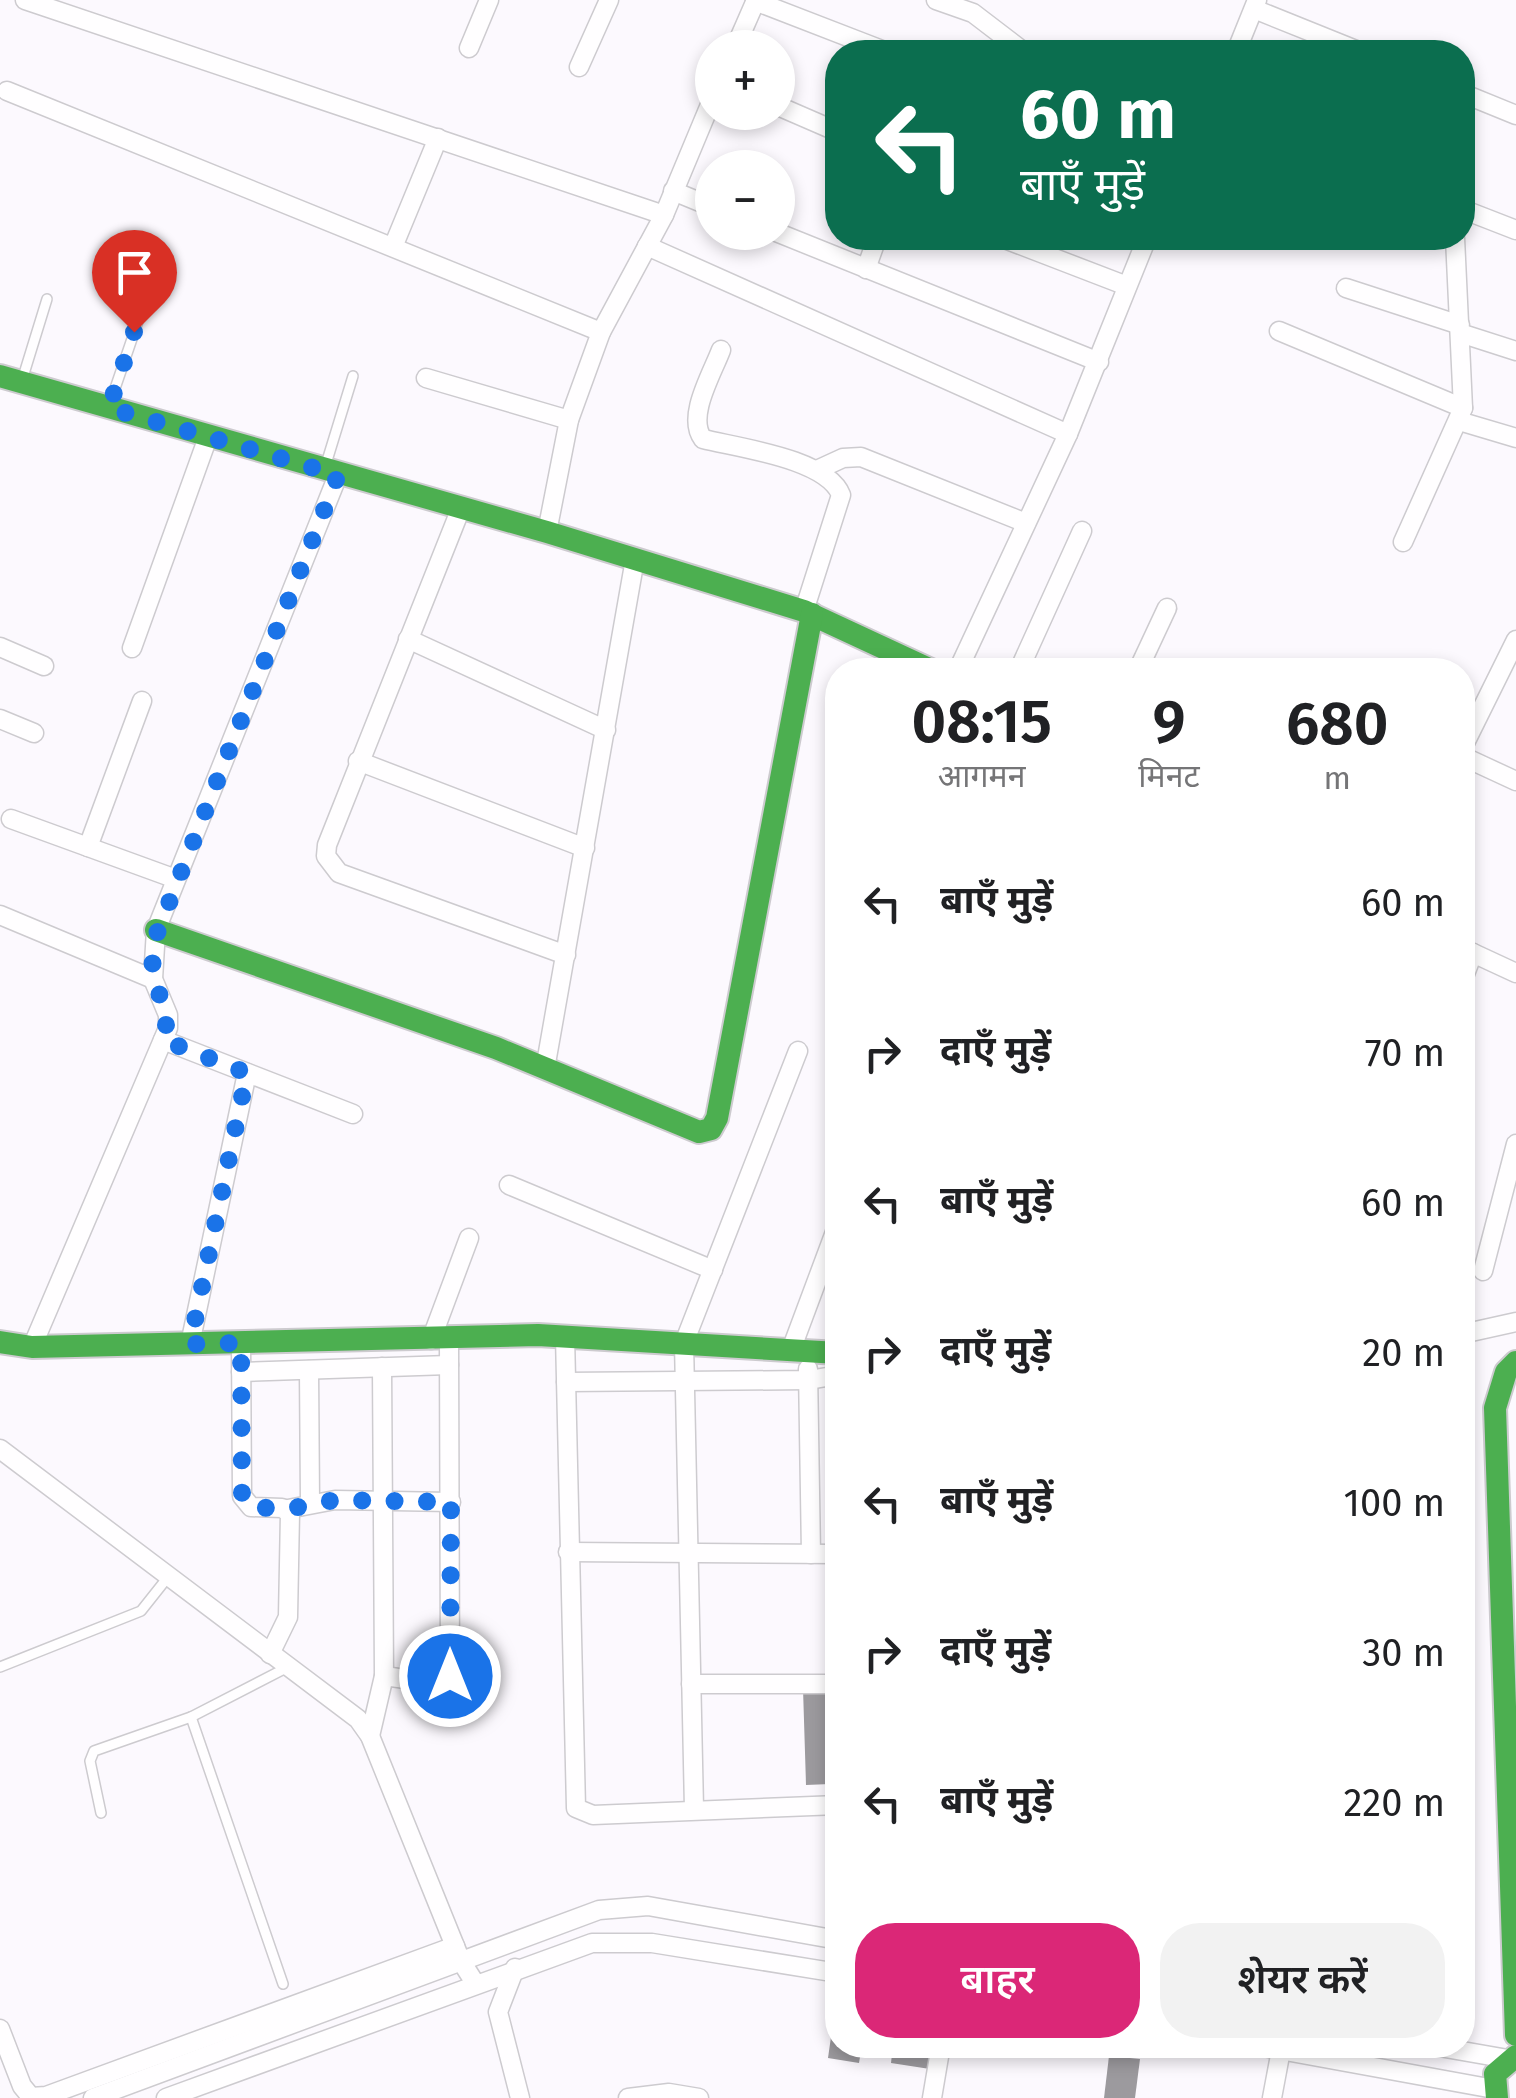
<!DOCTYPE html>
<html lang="hi">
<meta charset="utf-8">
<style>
body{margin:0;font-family:"Fira Sans","Noto Sans Devanagari",sans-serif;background:#f2f2f2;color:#202124;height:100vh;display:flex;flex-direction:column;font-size:38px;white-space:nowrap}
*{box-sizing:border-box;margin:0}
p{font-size:32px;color:#757577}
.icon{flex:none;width:55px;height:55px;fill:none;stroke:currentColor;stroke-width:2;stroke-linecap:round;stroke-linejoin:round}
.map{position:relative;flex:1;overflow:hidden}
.drawer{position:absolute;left:825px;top:658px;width:650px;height:1400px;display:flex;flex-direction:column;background:#fff;border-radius:40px;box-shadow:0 5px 15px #0003}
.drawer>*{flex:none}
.hud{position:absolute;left:825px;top:40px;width:650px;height:210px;border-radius:40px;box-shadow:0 5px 15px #0003;background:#0b6e4f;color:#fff;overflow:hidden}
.controls{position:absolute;left:695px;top:30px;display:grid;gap:20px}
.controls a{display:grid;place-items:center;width:100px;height:100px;border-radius:50%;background:#fff;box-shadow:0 5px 15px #0003;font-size:50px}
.pin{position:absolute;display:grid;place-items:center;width:85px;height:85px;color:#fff;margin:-102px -42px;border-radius:50% 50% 50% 0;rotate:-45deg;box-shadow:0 0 10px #0007}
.pin .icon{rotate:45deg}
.me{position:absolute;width:110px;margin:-55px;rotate:0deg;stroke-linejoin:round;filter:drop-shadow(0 0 8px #0008)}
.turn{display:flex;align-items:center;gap:35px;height:210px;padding:0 30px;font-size:45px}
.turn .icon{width:130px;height:130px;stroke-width:2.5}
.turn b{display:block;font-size:70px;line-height:85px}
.eta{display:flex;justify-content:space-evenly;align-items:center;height:170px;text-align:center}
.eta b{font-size:60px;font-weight:600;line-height:70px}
.action{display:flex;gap:20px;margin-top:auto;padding:20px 30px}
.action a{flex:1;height:115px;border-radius:40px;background:#db2777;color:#fff;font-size:40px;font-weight:600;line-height:115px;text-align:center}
.action a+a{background:#f2f2f2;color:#202124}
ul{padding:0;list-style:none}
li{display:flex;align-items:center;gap:30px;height:150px;padding:0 30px}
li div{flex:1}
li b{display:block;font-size:38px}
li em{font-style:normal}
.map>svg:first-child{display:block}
</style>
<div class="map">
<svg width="1516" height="2098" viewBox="0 0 1516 2098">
<rect width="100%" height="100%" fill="#fcf9fe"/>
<!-- building -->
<g fill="#9c9a9e">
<polygon points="827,1688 830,1784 806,1785 803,1689"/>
<polygon points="835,2009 838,2045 862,2045 859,2063 828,2058"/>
<polygon points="893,2045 934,2045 930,2069 891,2063"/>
<polygon points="1109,2056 1140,2059 1135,2098 1104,2098"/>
</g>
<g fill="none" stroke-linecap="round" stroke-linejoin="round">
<defs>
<g id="lane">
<polyline points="23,377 47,299"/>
<polyline points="109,406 147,295"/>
<polyline points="326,464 353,376"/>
<polyline points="0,1667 141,1611 168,1577"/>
<polyline points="191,1717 283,1984"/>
<polyline points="101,1813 90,1761 94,1751 191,1717 288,1667"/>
</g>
<g id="street">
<polyline points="25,0 664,215"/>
<polyline points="936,0 973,13 1024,52"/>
<polyline points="755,1 887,52"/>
<polyline points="1254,9 1361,52"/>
<polyline points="469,48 489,0"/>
<polyline points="735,48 756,0"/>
<polyline points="1236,52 1257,0"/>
<polyline points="579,67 609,0"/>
<polyline points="7,91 601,332"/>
<polyline points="1462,93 1516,115"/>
<polyline points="778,106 838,132"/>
<polyline points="673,191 712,207"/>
<polyline points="1462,209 1516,230"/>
<polyline points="776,232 1099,362"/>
<polyline points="1002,238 1127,286"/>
<polyline points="647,246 1068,434"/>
<polyline points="393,247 438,138"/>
<polyline points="866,269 877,238"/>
<polyline points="1346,288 1460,325"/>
<polyline points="1279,331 1463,408"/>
<polyline points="1460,333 1516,351"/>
<path d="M721,350c-9,24 -35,67 -18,89 37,9 124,20 138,56l-37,116"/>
<polyline points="426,378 569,420"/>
<polyline points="1459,421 1516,438"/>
<polyline points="819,469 843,458 861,457 1026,523"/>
<polyline points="461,508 327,845 326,856 339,873 566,955"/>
<polyline points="547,532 569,420 601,332 664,215 712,100"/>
<polyline points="1403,542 1463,408 1455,238"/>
<polyline points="408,639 606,730"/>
<polyline points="0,647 44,666"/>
<polyline points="132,648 208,437"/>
<polyline points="958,670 1068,434 1147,238"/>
<polyline points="1019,670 1082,531"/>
<polyline points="1138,670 1167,608"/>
<polyline points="0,719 34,733"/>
<polyline points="1462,749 1516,640"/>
<polyline points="1462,756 1516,781"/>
<polyline points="358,761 585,848"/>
<polyline points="11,819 176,879"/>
<polyline points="88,847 142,701"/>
<polyline points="0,915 153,979"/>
<polyline points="1462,948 1516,973"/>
<polyline points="1462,982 1473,953"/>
<polyline points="163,1040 353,1114"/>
<polyline points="545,1069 635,559"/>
<polyline points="509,1185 713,1270"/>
<polyline points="1483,1271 1516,1144"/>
<polyline points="1462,1334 1516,1322"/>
<polyline points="565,1336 576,1808 593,1815 838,1805"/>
<polyline points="431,1340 469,1238"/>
<polyline points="241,1343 242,1496 251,1507 282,1508 290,1513 288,1617 270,1654"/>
<polyline points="190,1344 247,1073"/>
<polyline points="32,1347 168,1028 168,1015 153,979 156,930 338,475"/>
<polyline points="791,1350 838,1224"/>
<polyline points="808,1369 811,1554"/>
<polyline points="309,1370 310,1503"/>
<polyline points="241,1372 449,1365"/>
<polyline points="566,1382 809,1380 838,1375"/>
<polyline points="0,1449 358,1719 370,1736 461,1961 475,1983"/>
<polyline points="288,1509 335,1500 451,1502"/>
<polyline points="568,1552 838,1554"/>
<polyline points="384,1676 441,1684 450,1676 449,1339"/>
<polyline points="691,1684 838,1684"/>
<polyline points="370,1736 384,1676 382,1367"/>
<polyline points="694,1809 684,1343 798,1051"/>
<polyline points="515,1968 498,2012 520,2098"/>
<polyline points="0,2029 22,2086 31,2097 46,2096 455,1946"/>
<polyline points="1253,2045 1494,2089"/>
<polyline points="1428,2045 1508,2059"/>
<polyline points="93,2098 599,1910 648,1906 838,1940"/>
<polyline points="166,2098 592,1943 652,1943 838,1973"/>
<polyline points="628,2098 669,2093 699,2098"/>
<polyline points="932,2098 941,2045"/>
<polyline points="1272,2098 1281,2050"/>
</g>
<g id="fast">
<polyline points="0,376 547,532 804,611 931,670"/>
<polyline points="156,930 496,1048 699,1132 711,1129 717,1118 812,614"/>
<polyline points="0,1342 32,1347 538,1335 838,1353"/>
<polyline points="1516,1362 1506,1372 1495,1408 1516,2035"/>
<polyline points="1497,2098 1495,2074 1516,2056"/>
</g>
</defs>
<!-- lane casing -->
<use href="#lane" stroke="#cdcbcf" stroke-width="12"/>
<!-- street casing -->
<use href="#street" stroke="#cdcbcf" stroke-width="21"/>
<!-- fast casing -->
<use href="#fast" stroke="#cdcbcf" stroke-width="26"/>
<!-- lane -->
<use href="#lane" stroke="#fffeff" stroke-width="9"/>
<!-- street -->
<use href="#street" stroke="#fffeff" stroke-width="18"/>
<!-- fast -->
<use href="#fast" stroke="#4caf50" stroke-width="22"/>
</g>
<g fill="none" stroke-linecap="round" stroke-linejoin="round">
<!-- route -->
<polyline stroke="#1a73e8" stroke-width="18" stroke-dasharray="0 32.4" points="134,332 109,408 338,475 152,946 153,979 168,1015 163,1040 247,1073 190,1344 241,1343 242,1496 251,1507 288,1509 335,1500 451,1502 450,1676"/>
</g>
</svg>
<div class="controls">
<a>+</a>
<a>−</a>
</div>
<div class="pin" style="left:134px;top:332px;background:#d93025"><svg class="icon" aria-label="arrive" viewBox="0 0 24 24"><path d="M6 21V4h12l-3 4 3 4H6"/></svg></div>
<svg class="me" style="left:450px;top:1676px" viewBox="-20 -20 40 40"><circle r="17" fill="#1a73e8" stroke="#fff" stroke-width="3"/><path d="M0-11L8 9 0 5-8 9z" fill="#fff"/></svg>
<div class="hud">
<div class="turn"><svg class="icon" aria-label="left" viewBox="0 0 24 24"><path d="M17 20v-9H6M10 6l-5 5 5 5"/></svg><div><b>60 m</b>बाएँ मुड़ें</div></div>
</div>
<section class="drawer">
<div class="eta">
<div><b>08:15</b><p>आगमन</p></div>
<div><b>9</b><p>मिनट</p></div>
<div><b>680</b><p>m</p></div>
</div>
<ul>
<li><svg class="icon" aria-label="left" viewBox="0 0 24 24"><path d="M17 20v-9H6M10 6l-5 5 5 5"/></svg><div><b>बाएँ मुड़ें</b></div><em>60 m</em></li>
<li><svg class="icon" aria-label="right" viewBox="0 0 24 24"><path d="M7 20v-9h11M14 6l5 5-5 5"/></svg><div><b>दाएँ मुड़ें</b></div><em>70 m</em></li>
<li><svg class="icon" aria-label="left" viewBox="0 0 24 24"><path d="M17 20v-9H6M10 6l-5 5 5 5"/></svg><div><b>बाएँ मुड़ें</b></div><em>60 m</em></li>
<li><svg class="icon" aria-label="right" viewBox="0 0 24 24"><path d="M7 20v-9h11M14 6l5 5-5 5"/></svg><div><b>दाएँ मुड़ें</b></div><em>20 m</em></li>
<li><svg class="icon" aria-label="left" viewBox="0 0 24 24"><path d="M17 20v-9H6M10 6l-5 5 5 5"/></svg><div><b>बाएँ मुड़ें</b></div><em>100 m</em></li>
<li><svg class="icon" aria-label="right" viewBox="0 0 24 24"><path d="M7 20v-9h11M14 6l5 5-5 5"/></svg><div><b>दाएँ मुड़ें</b></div><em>30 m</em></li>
<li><svg class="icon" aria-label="left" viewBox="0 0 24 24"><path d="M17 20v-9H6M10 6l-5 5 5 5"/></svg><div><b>बाएँ मुड़ें</b></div><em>220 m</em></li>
</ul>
<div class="action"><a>बाहर</a><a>शेयर करें</a></div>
</section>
</div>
